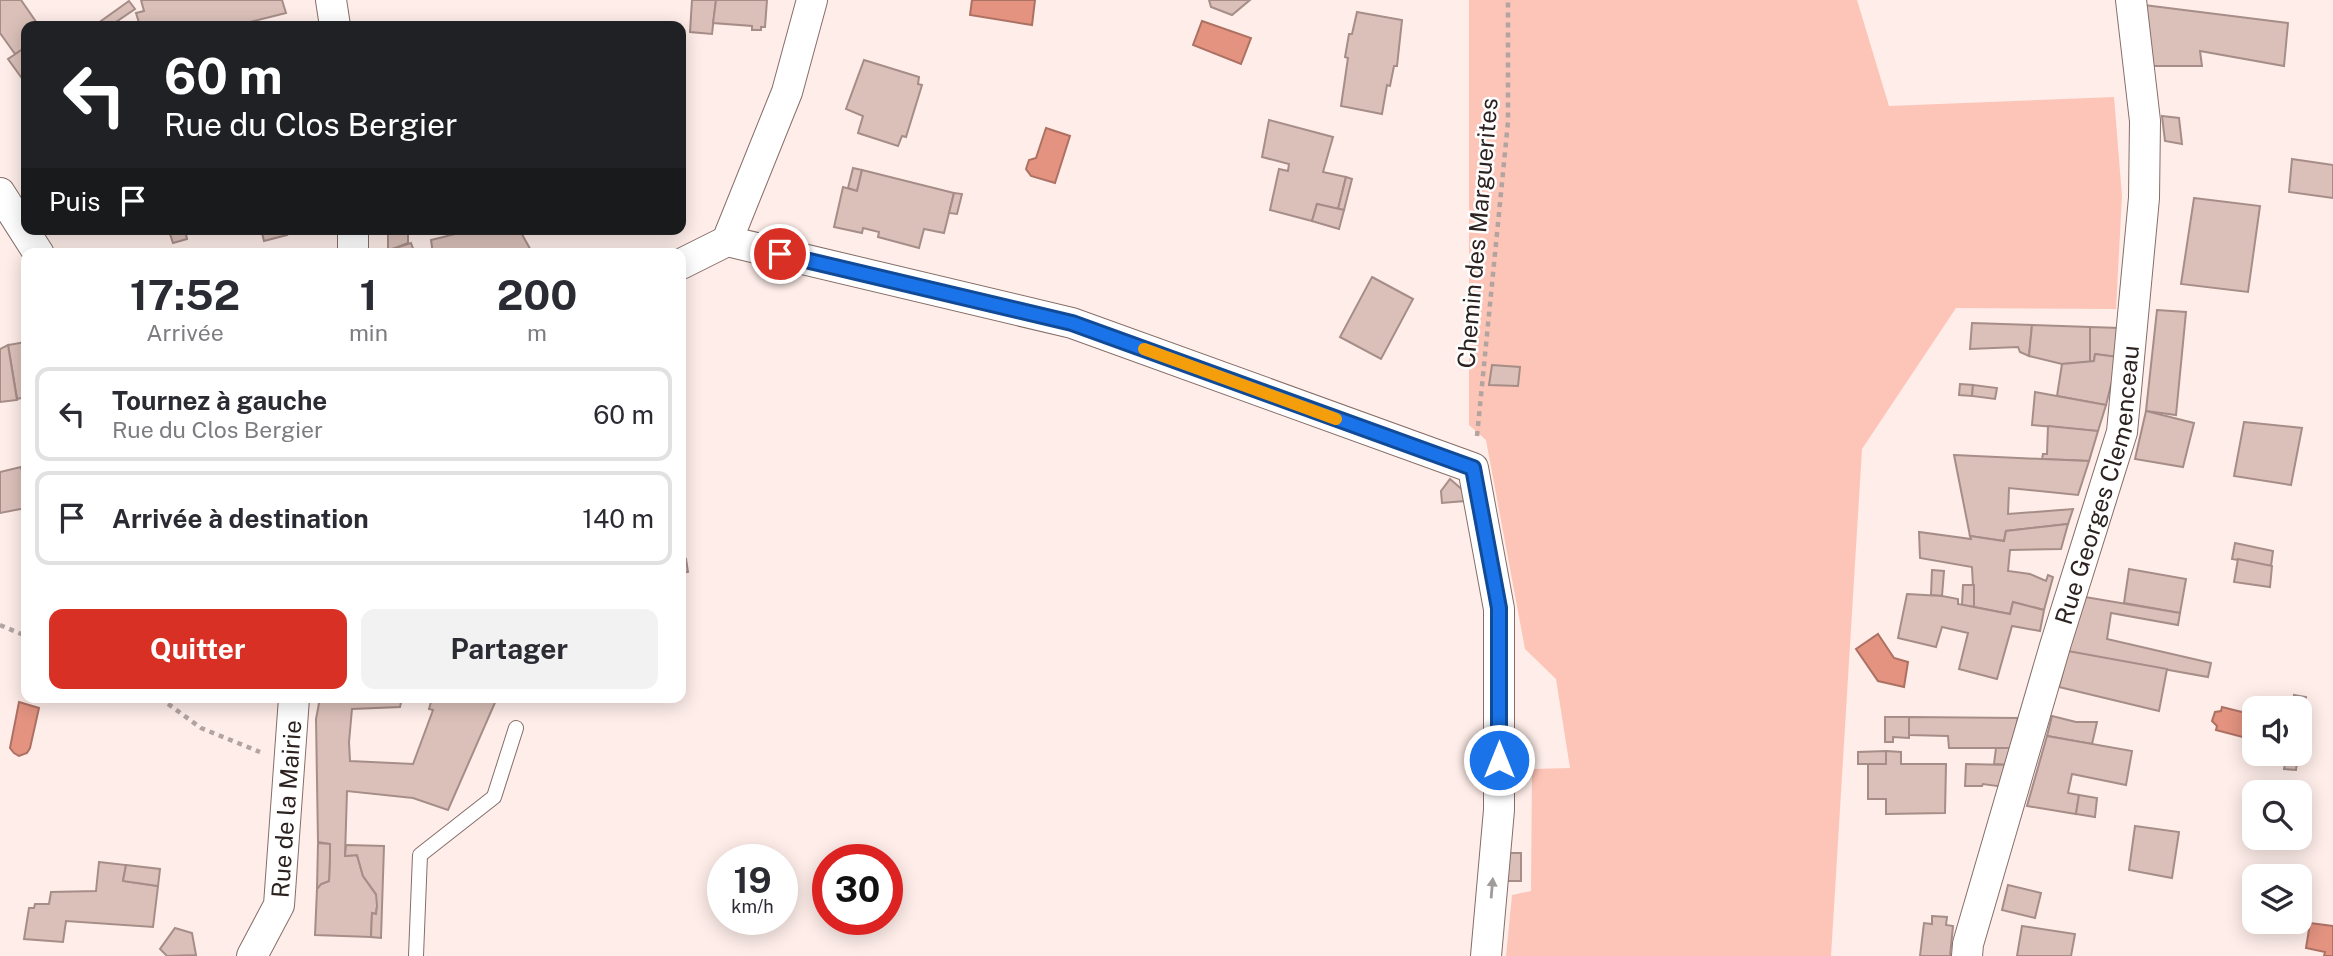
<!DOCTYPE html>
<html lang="fr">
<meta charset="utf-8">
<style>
body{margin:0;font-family:"Public Sans",sans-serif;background:#f2f2f3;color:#2b2b33;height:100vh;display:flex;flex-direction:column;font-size:26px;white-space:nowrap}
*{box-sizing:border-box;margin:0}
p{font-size:23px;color:#7c7c81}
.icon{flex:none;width:38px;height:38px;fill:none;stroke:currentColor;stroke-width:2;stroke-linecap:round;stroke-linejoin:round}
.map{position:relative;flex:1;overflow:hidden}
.side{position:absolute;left:21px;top:248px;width:665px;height:455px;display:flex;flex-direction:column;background:#fff;border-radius:14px;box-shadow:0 4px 18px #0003}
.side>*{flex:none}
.top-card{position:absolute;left:21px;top:21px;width:665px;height:214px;border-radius:14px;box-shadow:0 4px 18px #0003;background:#202124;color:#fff;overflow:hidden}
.buttons{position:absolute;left:2242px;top:696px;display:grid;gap:14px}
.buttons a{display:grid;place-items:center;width:70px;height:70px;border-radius:14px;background:#fff;box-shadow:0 4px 18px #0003;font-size:35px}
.speed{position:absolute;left:707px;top:844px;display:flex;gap:14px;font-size:35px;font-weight:700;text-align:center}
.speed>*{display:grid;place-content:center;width:91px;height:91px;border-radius:50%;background:#fff;box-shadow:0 4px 18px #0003;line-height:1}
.speed small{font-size:18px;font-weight:400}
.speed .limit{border:10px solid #d22;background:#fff;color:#111}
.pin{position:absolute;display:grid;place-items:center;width:60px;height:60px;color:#fff;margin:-30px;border:4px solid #fff;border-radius:50%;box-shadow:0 2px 7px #0007}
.me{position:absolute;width:77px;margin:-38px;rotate:0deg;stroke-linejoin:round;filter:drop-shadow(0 0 5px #0008)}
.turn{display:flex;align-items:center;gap:24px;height:147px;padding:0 28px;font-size:32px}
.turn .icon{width:91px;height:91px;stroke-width:2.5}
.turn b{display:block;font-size:49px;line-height:60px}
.then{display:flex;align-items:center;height:66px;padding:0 28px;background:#0003;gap:14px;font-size:26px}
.eta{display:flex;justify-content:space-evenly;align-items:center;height:119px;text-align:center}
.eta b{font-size:42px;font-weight:700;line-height:49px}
.primary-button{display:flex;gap:14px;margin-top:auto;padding:14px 28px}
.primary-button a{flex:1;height:80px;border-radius:14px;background:#d93025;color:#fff;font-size:28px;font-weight:700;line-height:80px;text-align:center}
.primary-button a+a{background:#f2f2f3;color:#2b2b33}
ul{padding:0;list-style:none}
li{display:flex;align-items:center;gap:21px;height:94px;margin:0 14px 10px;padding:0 14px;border:4px solid #e1e1e2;border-radius:14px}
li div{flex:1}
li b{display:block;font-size:26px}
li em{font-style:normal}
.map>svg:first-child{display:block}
</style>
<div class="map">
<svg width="2333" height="956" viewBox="0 0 2333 956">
<rect width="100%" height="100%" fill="#feede9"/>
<!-- green -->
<polygon fill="#fdc5b7" points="1469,0 1857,0 1889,106 2114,97 2122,196 2116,309 1956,308 1862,449 1831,956 1506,956 1512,895 1531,891 1532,769 1570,768 1556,679 1525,649 1486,440 1469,425"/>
<!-- water -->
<g fill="#e39380" stroke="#ac7163" stroke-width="2">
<polygon points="972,0 1035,0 1032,25 970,15"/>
<polygon points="1202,21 1251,38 1241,64 1193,45"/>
<polygon points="1046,128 1070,136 1055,183 1031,176 1026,169 1029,160 1036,158"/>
<polygon points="1878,634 1894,658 1908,662 1904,687 1878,681 1856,649"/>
<polygon points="19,702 39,708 30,748 27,753 19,756 14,753 10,748"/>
<polygon points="2222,707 2254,715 2254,740 2216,730 2217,726 2212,721 2215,712 2221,711"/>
<polygon points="2310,923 2333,926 2333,956 2324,956 2325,952 2306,948"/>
</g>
<!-- building -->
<g fill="#dac0b9" stroke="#a68d87" stroke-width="2">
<polygon points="0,0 21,0 39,26 26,26 26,47 15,54 0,33"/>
<polygon points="141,0 282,0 286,13 250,22 251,26 140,26 136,13 144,11"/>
<polygon points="692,0 716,0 712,34 690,32"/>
<polygon points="716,0 767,0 765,27 761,27 761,30 752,30 752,26 713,23"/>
<polygon points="1209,0 1250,0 1232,15 1211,7"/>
<polygon points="129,1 135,9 110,26 94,26"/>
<polygon points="2144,5 2288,23 2284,66 2200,51 2202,66 2152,66"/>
<polygon points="1357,12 1402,20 1397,66 1394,66 1390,86 1387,85 1382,114 1341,106 1348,58 1345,57 1349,34 1352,34"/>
<polygon points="26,47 26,84 8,59"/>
<polygon points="864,60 919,77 918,84 922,85 906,137 902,136 898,146 858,133 863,116 846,109"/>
<polygon points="2162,116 2179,118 2182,144 2165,141"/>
<polygon points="1269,120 1333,137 1323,172 1346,177 1338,209 1317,204 1312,221 1270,210 1279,169 1288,171 1289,164 1262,157"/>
<polygon points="2292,159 2333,165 2333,198 2289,192"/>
<polygon points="853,168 862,170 857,191 848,188"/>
<polygon points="862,170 954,193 944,233 924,229 919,248 878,237 879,232 863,228 862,233 834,227 843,187 857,191"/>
<polygon points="1346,177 1352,179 1344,210 1338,209"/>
<polygon points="954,193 962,194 957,214 949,213"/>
<polygon points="2194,198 2260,206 2248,292 2181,284"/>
<polygon points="1317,204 1344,210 1339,229 1312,221"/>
<polygon points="185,229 187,239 173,243 169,231"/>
<polygon points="261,229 285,229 287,235 264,241"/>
<polygon points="388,229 408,229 408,243 388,251"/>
<polygon points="475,229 519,229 533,254 433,254 431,240"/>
<polygon points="411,243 415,254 387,254 386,251"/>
<polygon points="1372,277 1413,299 1381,359 1340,337"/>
<polygon points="2157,310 2186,312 2176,415 2146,411"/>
<polygon points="1972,323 2032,325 2029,356 2020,352 2018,347 1970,349"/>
<polygon points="2032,325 2090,327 2090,362 2062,364 2029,356"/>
<polygon points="2090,327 2120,328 2118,357 2095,354 2094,361 2090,362"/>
<polygon points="26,342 26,397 17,399 8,345"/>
<polygon points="8,345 17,400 0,402 0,349"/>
<polygon points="2095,354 2118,357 2106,405 2057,396 2062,364 2094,361"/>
<polygon points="1492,365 1520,367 1518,386 1489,385"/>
<polygon points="1960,384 1973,385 1972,396 1959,395"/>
<polygon points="1973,385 1997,388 1995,399 1972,396"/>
<polygon points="2035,392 2106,405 2098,431 2032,425"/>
<polygon points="2146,411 2194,423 2183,467 2135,459"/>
<polygon points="2244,422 2302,428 2291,485 2234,476"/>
<polygon points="2048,426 2098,431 2089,461 2042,459 2043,454 2047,454"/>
<polygon points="1954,455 2042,459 2089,461 2078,495 2009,488 2008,514 2073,509 2068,524 2006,531 2004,541 1970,536"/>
<polygon points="21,467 26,489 26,508 0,513 0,472"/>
<polygon points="1450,479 1465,492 1465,501 1442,503 1441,491"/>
<polygon points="2068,524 2061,549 2010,550 2008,571 2030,574 2046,581 2048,575 2053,577 2044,610 2013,602 2010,614 1974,607 1972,567 1920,558 1919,532 1971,539 1970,536 2004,541 2006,531"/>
<polygon points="2235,543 2273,551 2271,566 2232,559"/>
<polygon points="686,559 688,572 681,573 681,560"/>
<polygon points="2238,559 2272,566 2270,587 2234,582"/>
<polygon points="2129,569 2186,579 2180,613 2124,603"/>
<polygon points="1932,570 1944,571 1942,596 1931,595"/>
<polygon points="1963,585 1974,585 1974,607 1962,605"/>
<polygon points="1907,594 1942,596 1958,599 1958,604 2010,614 2013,602 2044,610 2040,631 2012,626 1997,679 1959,669 1968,633 1942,627 1936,647 1898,638"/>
<polygon points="2085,597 2180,613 2178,625 2111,613 2107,639 2211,663 2208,677 2063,651"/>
<polygon points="2068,651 2167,669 2159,711 2059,687"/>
<polygon points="2294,695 2306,697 2303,718 2300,718 2300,709 2293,709"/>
<polygon points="320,698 402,698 400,707 352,709 349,742 350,761 413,764 433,710 429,709 432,698 497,698 448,810 413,798 347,791 345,856 357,855 363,876 377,896 377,906 376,914 372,913 371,937 315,935 317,889 321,884 329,881 330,844 318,842 316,719"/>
<polygon points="2052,716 2076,722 2097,722 2092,744 2047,736"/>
<polygon points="1885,717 1909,717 1909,738 1893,737 1893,742 1885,742"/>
<polygon points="1909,717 2018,718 2011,748 1949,748 1948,736 1909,735"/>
<polygon points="2047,736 2132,751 2126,785 2072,774 2068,793 2079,795 2076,814 2027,806"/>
<polygon points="1996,748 2011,748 2010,765 1994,764"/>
<polygon points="1886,751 1901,752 1901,764 1946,764 1945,813 1886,814 1886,799 1868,799 1868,764 1886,764"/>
<polygon points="1886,751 1886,764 1858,764 1858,752"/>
<polygon points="2287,754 2298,754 2296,770 2284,769"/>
<polygon points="1966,764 2010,765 2004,787 1983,784 1982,786 1965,786"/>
<polygon points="2079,795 2097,798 2095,817 2076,814"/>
<polygon points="2135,826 2179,832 2172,878 2129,870"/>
<polygon points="318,843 330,844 330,856 329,881 321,884 317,889"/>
<polygon points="346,845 384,846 381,938 371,937 372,913 376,914 377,906 376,894 363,876 357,855 345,856"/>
<rect x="1505" y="853" width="16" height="28"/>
<polygon points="99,862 126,865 123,881 158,886 153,927 66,921 63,942 24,939 29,908 34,908 35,904 49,904 51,892 96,891"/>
<polygon points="126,865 160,869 158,886 123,881"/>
<polygon points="2008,885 2041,893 2035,918 2002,910"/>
<polygon points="1932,916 1947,917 1946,925 1953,926 1950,956 1920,956 1924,923 1932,924"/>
<polygon points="2022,926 2075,934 2071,956 2017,956"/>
<polygon points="175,928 192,933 196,955 167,956 160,949"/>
</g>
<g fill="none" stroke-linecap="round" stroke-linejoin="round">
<defs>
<polyline id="lane" points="416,956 420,855 494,797 516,728"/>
<g id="street">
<polyline points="331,0 335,26"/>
<polyline points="0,193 39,254"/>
<polyline points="353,229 353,254"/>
<polyline points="727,241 1072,323 1473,468 1499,609 1499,810 1486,956"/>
<polyline points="727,241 787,92 812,0"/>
<polyline points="681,264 727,241"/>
<path id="s1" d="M252,956l27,-51 15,-207"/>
<path id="s2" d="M1967,956l1,-12 87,-298 67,-214 22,-234 1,-77 -14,-121"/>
</g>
</defs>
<!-- lane casing -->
<use href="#lane" stroke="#866e68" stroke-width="16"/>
<!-- street casing -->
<use href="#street" stroke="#866e68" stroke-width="32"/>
<!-- path -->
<g stroke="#b2a4a0" stroke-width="4.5" stroke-dasharray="5 5" stroke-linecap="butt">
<polyline points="1477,436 1508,122 1508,0"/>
<polyline points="0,625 26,636"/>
<polyline points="160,698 201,728 260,752"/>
</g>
<!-- lane -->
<use href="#lane" stroke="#fff" stroke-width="14"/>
<!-- street -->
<use href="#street" stroke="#fff" stroke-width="30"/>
</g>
<!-- one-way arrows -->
<defs><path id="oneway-solid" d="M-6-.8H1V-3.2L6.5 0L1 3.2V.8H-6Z" transform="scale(1.75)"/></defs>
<use fill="#a09c9b" href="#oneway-solid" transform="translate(1492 888) rotate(-85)"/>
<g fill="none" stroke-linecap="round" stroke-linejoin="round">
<defs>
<polyline id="route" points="780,254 1072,323 1473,468 1499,608 1499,760"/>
</defs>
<!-- route casing -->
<use href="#route" stroke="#114b97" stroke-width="18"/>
<!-- route -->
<use href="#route" stroke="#1a73e8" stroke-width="12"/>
<!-- slow -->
<polyline stroke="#f59e0b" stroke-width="12" points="1144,349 1336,419"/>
</g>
<g text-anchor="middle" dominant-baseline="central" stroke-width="5" stroke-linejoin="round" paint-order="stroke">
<!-- street labels -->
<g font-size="24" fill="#2c2320" stroke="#fff">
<text transform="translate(1477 233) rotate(-85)">Chemin des Marguerites</text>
<text stroke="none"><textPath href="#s2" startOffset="490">Rue Georges Clemenceau</textPath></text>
<text stroke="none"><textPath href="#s1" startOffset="154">Rue de la Mairie</textPath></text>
</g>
</g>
</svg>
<div class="buttons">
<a><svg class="icon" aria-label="sound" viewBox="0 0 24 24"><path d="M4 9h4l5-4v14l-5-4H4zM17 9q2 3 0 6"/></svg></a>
<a><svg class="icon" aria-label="search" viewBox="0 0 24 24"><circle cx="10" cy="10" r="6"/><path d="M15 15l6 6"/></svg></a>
<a><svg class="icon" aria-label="layers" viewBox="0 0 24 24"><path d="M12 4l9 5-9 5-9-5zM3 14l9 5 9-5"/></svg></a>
</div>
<div class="speed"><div>19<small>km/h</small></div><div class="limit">30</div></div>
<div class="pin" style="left:780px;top:254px;background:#d93025"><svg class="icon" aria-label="arrive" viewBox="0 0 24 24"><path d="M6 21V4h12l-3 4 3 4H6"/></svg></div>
<svg class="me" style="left:1499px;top:760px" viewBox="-20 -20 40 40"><circle r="17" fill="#1a73e8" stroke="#fff" stroke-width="3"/><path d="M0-11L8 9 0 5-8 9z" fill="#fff"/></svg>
<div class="top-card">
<div class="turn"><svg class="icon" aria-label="left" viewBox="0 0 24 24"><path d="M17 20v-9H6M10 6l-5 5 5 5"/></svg><div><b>60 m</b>Rue du Clos Bergier</div></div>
<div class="then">Puis<svg class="icon" aria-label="arrive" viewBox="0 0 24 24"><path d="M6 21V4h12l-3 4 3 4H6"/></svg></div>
</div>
<section class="side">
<div class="eta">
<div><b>17:52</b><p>Arrivée</p></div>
<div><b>1</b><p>min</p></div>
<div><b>200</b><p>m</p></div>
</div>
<ul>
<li><svg class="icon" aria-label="left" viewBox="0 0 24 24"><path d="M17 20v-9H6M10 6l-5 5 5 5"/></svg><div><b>Tournez à gauche</b><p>Rue du Clos Bergier</p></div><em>60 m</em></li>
<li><svg class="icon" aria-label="arrive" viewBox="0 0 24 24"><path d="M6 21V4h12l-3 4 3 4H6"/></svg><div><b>Arrivée à destination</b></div><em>140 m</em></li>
</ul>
<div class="primary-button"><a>Quitter</a><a>Partager</a></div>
</section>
</div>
